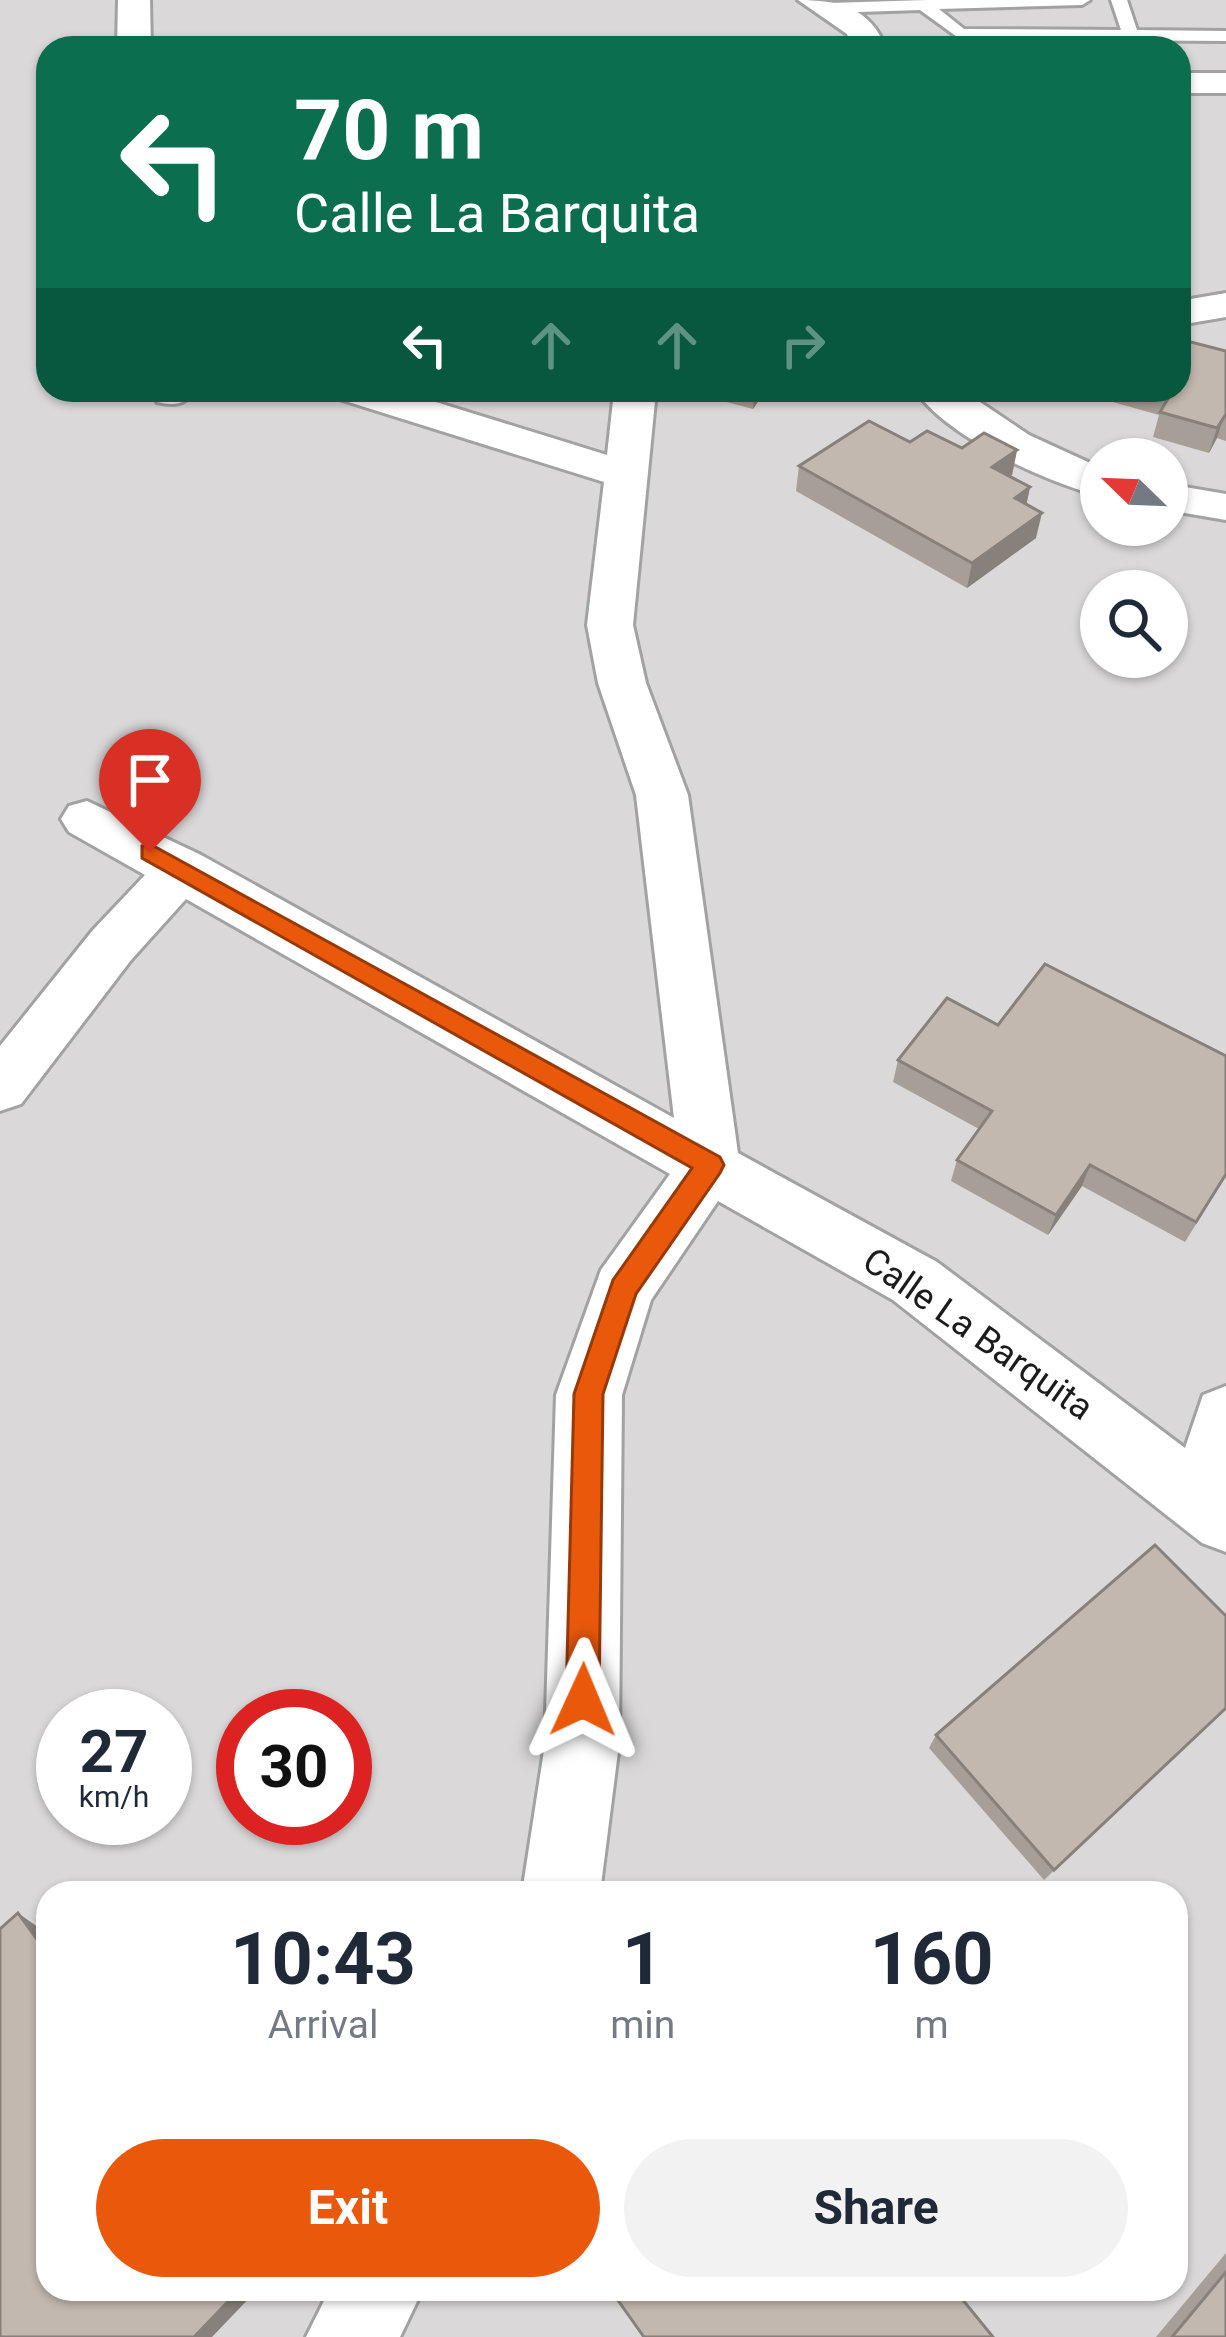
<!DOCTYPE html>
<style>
body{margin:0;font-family:Roboto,sans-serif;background:#f2f2f3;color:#1f2937;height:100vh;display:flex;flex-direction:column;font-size:45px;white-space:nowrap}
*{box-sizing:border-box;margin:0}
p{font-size:39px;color:#747a83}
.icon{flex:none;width:66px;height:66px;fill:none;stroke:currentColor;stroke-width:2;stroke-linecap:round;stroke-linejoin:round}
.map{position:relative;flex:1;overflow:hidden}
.drawer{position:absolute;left:36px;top:1881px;width:1152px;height:420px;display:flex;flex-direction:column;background:#fff;border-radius:36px;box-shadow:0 3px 9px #0004}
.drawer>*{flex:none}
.guide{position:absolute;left:36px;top:36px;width:1155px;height:366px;border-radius:36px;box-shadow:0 3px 9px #0004;background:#0b6e4f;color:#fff;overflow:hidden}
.needle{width:78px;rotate:293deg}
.controls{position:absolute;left:1080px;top:438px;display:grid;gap:24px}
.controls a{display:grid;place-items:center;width:108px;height:108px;border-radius:50%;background:#fff;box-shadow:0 3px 9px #0004;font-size:60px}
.speed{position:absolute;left:36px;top:1689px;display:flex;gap:24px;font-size:60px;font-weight:700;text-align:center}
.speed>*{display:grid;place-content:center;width:156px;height:156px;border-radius:50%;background:#fff;box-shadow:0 3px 9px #0004;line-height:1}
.speed small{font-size:30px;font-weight:400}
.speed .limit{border:18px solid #d22;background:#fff;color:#111}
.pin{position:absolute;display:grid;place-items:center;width:102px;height:102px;color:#fff;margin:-123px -51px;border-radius:50% 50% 50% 0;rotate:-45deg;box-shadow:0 0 12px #0007}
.pin .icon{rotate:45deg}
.me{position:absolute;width:132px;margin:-66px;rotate:1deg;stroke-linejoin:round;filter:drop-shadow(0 0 9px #0008)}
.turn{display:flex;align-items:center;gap:42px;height:252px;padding:0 60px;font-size:54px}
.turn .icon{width:156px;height:156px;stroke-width:2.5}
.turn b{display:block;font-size:84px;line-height:102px}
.lanes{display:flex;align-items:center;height:114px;padding:0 60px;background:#0003;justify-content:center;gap:60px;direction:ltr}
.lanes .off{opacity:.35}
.eta{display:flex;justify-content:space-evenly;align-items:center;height:204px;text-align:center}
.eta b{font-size:72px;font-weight:700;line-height:84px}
.primary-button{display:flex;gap:24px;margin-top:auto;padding:24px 60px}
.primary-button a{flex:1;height:138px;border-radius:72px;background:#ea580c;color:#fff;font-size:48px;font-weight:700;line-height:138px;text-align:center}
.primary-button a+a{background:#f2f2f3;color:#1f2937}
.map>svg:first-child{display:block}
</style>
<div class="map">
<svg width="1226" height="2337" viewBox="0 0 1226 2337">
<rect width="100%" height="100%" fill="#ede9e0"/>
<!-- residential -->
<path fill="#dad8d8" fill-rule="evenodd" d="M0,0h1226v2337h-1226zM48,48h1131v342h-1131zM1101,459h66v66h-66zM1101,591h66v66h-66zM63,1716h102v102h-102zM243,1716h102v102h-102zM48,1893h1128v396h-1128z"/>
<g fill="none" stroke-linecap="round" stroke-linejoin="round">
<defs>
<polygon id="lane" points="927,0 1090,0 1082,5 939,9 964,29 1121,30 1111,0 1127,0 1137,30 1226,31 1226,41 960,39 920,10 829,13 821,8 829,3"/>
<g id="street">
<polygon points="118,0 150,0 151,48 117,48"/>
<path d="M798,0c40,0 72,7 88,48h-34l-5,-14z"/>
<rect x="1179" y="73" width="47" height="20"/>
<polygon points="1226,293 1226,317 1179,325 1179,301"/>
<path d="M153,390h43c-11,15 -21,16 -39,12z"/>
<polygon points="333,390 397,390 607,455 613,401 609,390 651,390 655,401 633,625 646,683 688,795 738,1153 937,1262 1185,1448 1203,1395 1226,1386 1226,1552 1202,1543 893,1300 718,1201 651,1300 622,1395 619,1744 600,1893 522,1893 545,1744 556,1395 601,1270 670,1174 186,899 131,960 21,1104 0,1111 0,1046 93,930 145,875 69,832 61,819 69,806 87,801 201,855 674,1118 636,795 598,683 587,625 604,482 339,399"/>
<path d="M915,390h47l67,45 72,33v28c-54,-13 -154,-59 -186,-106z"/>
<polygon points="1167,484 1226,494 1226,520 1167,510"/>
<polygon points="330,2289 423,2289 400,2337 306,2337"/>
</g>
</defs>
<!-- lane casing -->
<use href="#lane" stroke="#a2a2a2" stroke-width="6"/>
<!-- street casing -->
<use href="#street" stroke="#a2a2a2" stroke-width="6"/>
<!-- lane -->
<use href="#lane" fill="#fff" fill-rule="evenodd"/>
<!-- street -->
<use href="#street" fill="#fff" fill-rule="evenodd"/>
</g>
<!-- wall -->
<g fill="#a79e97">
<polygon points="1226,351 1226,441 1217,438 1209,453 1153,437 1159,415 1070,390 1179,390"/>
<polygon points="681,390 766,390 753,409"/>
<polygon points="910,442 962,448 1017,450 1012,475 1010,476 1030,487 1026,505 1036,538 967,588 796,491 799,466"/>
<polygon points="998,1025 1226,1056 1226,1176 1185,1242 1082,1186 1048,1235 951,1181 957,1160 979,1129 893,1082 898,1060"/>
<polygon points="1226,1708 1044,1880 929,1748 936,1735"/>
<polygon points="1226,2253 1226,2337 1156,2337"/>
</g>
<!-- shaded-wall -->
<g fill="#88817b">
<polygon points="754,390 766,390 753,409"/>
<polygon points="1225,413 1217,438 1209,453 1217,428"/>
<polygon points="1017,450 1012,475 987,492 992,467"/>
<polygon points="1030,487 1025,512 1015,498"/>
<polygon points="1042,513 1036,538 967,588 972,563"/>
<polygon points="1090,1165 1082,1186 1048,1235 1056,1215"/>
<polygon points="18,1913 42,1930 48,1937 48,1955"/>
<polygon points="240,2289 258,2289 212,2337 194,2337"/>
</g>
<!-- building -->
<g fill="#c2b8b0" stroke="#88817b" stroke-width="3">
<polygon points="1179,339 1226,351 1226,414 1217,428 1160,412 1172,392 1164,390 1179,390"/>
<polygon points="869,421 910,442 927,431 962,448 984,433 1017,450 992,467 1030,487 1015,498 1042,513 972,563 799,466"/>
<polygon points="1045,964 1226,1056 1226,1174 1196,1222 1090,1165 1056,1215 957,1160 992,1111 898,1060 947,998 998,1025"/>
<polygon points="1155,1545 1226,1616 1226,1708 1054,1870 936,1735"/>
<polygon points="18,1913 48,1955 48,2289 240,2289 194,2337 0,2337 0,1929"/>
<polygon points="1226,2272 1226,2337 1172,2337"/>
<polygon points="610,2289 954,2289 993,2337 644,2337"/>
</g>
<!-- route -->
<polygon fill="#ea580c" stroke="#983908" stroke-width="3" points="150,844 720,1157 724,1165 720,1173 636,1294 603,1394 599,1700 595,1712 583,1717 571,1712 566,1700 574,1394 613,1280 692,1168 142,858 142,846"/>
<g text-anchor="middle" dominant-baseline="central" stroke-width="9" stroke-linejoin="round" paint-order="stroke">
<!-- street labels -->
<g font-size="36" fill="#1b1b1b" stroke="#fff">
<text transform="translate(978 1334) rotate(35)">Calle La Barquita</text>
</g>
</g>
</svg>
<div class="controls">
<a><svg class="needle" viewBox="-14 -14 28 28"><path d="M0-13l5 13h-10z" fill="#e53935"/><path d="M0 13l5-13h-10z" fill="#747a83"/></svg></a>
<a><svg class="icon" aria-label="search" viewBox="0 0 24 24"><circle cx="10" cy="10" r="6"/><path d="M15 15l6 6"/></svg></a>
</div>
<div class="speed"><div>27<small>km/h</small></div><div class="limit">30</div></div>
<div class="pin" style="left:150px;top:852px;background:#d93025"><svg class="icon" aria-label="arrive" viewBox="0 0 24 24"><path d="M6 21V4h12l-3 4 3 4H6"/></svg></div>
<svg class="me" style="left:583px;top:1700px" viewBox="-20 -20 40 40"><path d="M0-17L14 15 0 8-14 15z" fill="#ea580c" stroke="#fff" stroke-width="4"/></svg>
<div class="guide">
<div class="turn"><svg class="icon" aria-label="left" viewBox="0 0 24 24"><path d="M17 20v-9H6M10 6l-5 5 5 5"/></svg><div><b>70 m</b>Calle La Barquita</div></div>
<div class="lanes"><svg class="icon" aria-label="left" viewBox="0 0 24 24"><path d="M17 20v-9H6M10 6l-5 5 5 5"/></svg><svg class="icon off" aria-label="ahead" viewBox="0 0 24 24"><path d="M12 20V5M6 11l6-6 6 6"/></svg><svg class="icon off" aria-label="ahead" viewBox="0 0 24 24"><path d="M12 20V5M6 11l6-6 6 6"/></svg><svg class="icon off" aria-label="right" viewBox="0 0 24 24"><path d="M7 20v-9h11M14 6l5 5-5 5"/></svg></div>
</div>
<section class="drawer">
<div class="eta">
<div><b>10:43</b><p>Arrival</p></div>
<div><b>1</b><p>min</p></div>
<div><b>160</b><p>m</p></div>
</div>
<div class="primary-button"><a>Exit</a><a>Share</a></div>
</section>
</div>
